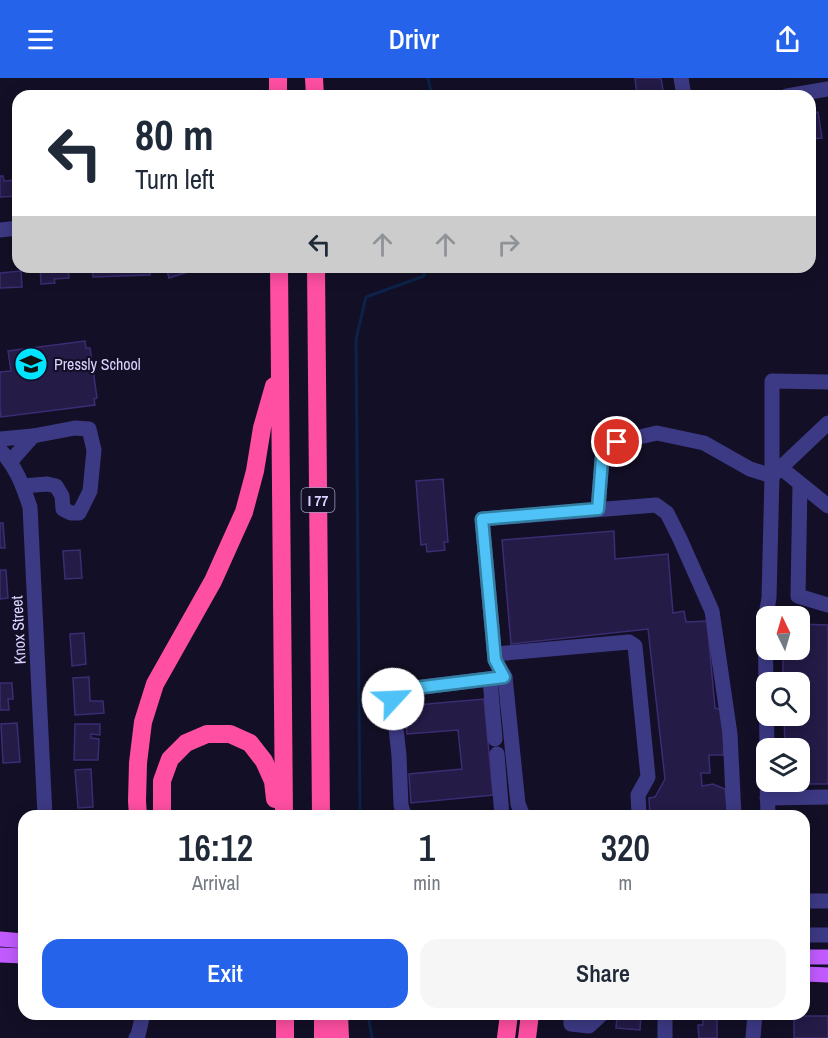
<!DOCTYPE html>
<style>
body{margin:0;font-family:"Archivo Narrow",sans-serif;background:#f6f6f7;color:#1f2937;height:100vh;display:flex;flex-direction:column;font-size:22px;white-space:nowrap}
*{box-sizing:border-box;margin:0}
p{font-size:20px;color:#747a83}
.icon{flex:none;width:33px;height:33px;fill:none;stroke:currentColor;stroke-width:2;stroke-linecap:round;stroke-linejoin:round}
.map{position:relative;flex:1;overflow:hidden}
.side{position:absolute;left:18px;top:732px;width:792px;height:210px;display:flex;flex-direction:column;background:#fff;border-radius:18px;box-shadow:0 3px 15px #0003}
.side>*{flex:none}
.top-card{position:absolute;left:12px;top:12px;width:804px;height:183px;border-radius:18px;box-shadow:0 3px 15px #0003;background:#fff;color:#1f2937;overflow:hidden}
.needle{width:39px;rotate:355deg}
.controls{position:absolute;left:756px;top:528px;display:grid;gap:12px}
.controls a{display:grid;place-items:center;width:54px;height:54px;border-radius:12px;background:#fff;box-shadow:0 3px 15px #0003;font-size:30px}
.pin{position:absolute;display:grid;place-items:center;width:51px;height:51px;color:#fff;margin:-26px;border:3px solid #fff;border-radius:50%;box-shadow:0 2px 6px #0007}
.me{position:absolute;width:66px;margin:-33px;rotate:65deg;stroke-linejoin:round;filter:drop-shadow(0 0 4px #0008)}
.turn{display:flex;align-items:center;gap:21px;height:126px;padding:0 24px;font-size:27px}
.turn .icon{width:78px;height:78px;stroke-width:2.5}
.turn b{display:block;font-size:42px;line-height:51px}
.lanes{display:flex;align-items:center;height:57px;padding:0 24px;background:#0003;justify-content:center;gap:30px;direction:ltr}
.lanes .off{opacity:.35}
.eta{display:flex;justify-content:space-evenly;align-items:center;height:102px;text-align:center}
.eta b{font-size:36px;font-weight:600;line-height:42px}
.button{display:flex;gap:12px;margin-top:auto;padding:12px 24px}
.button a{flex:1;height:69px;border-radius:18px;background:#2563eb;color:#fff;font-size:24px;font-weight:600;line-height:69px;text-align:center}
.button a+a{background:#f6f6f7;color:#1f2937}
header{display:flex;justify-content:space-between;align-items:center;height:78px;padding:0 24px;background:#2563eb;color:#fff;font-size:27px;font-weight:600}
.map>svg:first-child{display:block}
</style>
<header><svg class="icon" aria-label="menu" viewBox="0 0 24 24"><path d="M4 6h16M4 12h16M4 18h16"/></svg>Drivr<svg class="icon" aria-label="share" viewBox="0 0 24 24"><path d="M12 15V3M7 8l5-5 5 5M5 13v7h14v-7"/></svg></header>
<div class="map">
<svg width="828" height="960" viewBox="0 0 828 960">
<rect width="100%" height="100%" fill="#130f26"/>
<g fill="none" stroke-linecap="round" stroke-linejoin="round">
<!-- stream -->
<g stroke="#0c2248" stroke-width="3">
<polyline points="428,0 432,18"/>
<polyline points="360,738 356,261 366,219 424,198 425,189"/>
<polyline points="368,936 372,960"/>
</g>
</g>
<!-- building -->
<g fill="#241b47" stroke="#3b2d73" stroke-width="1.5">
<polygon points="635,0 661,0 664,18 637,18"/>
<polygon points="818,34 822,60 810,61 810,35"/>
<polygon points="0,98 3,98 4,103 18,102 18,118 0,119"/>
<polygon points="40,189 68,189 69,200 54,201 55,205 41,206"/>
<polygon points="92,189 150,189 150,197 93,199"/>
<polygon points="166,189 196,189 197,191 169,200"/>
<polygon points="21,193 22,209 0,210 0,195"/>
<polygon points="85,263 86,270 90,270 97,320 94,321 95,327 1,339 0,328 0,294 11,293 8,273"/>
<polygon points="443,401 448,464 444,464 445,472 427,474 426,466 421,467 416,403"/>
<polygon points="0,445 3,445 5,470 0,470"/>
<polygon points="614,453 615,481 668,476 673,535 684,533 686,544 707,543 715,630 722,632 724,677 709,677 710,695 701,695 702,708 713,706 725,711 728,738 650,738 649,720 655,719 665,701 648,551 511,566 502,462"/>
<polygon points="80,472 82,500 65,501 63,473"/>
<polygon points="0,492 6,492 8,520 0,521"/>
<polygon points="800,546 828,547 828,706 786,706 786,704 800,704 800,670 785,670 784,638 800,638 800,604 783,604 783,572 800,572"/>
<polygon points="84,555 86,586 72,588 70,556"/>
<polygon points="89,599 90,623 103,623 104,635 75,637 73,600"/>
<polygon points="0,605 12,605 13,621 8,621 9,632 0,632"/>
<polygon points="484,621 493,717 411,725 409,696 462,691 458,652 407,656 405,628"/>
<polygon points="17,645 20,684 3,685 1,646"/>
<polygon points="75,646 100,646 100,657 91,656 91,660 99,661 98,682 74,682"/>
<polygon points="91,691 93,729 78,730 75,692"/>
<polygon points="621,936 641,936 640,952 616,950 617,939"/>
<polygon points="702,936 717,936 717,960 699,960 698,947 703,947"/>
<rect x="794" y="938" width="34" height="22"/>
</g>
<g fill="none" stroke-linecap="round" stroke-linejoin="round">
<!-- minor -->
<g stroke="#3d3a85" stroke-width="15">
<polyline points="681,0 684,18"/>
<polyline points="787,18 828,11"/>
<polyline points="0,152 18,150"/>
<polyline points="0,361 33,358 75,350 89,351 94,372 90,413 79,435 71,435 63,431 62,418 56,408 47,406 23,408"/>
<path d="M0,372c16,16 23,36 30,57l15,309"/>
<polyline points="10,384 33,358"/>
<polyline points="781,390 828,428"/>
<polyline points="800,406 798,518 828,527"/>
<polyline points="598,431 602,381 617,364 657,355 704,365 750,391 772,398 828,345"/>
<polyline points="495,576 629,564 635,568 648,699 638,717 639,736"/>
<polyline points="490,601 495,661"/>
<polyline points="767,670 765,542 769,520 772,398 772,303 828,304"/>
<polyline points="497,676 502,738"/>
<polyline points="767,704 768,738"/>
<polyline points="767,720 828,719"/>
<polyline points="406,738 403,734 401,727 399,678 393,621 394,615 398,612 505,599"/>
<polyline points="523,738 518,726 505,599 495,582 482,441 656,427 667,435 680,461 712,533 730,656 734,738"/>
<polyline points="804,823 828,823"/>
<polyline points="804,857 828,857"/>
<polyline points="571,936 571,946 589,948 602,936"/>
<polyline points="136,960 138,957 143,936"/>
<polyline points="665,960 665,936"/>
<polyline points="753,960 755,936"/>
</g>
<!-- major -->
<g stroke="#c25bff" stroke-width="15">
<polyline points="0,861 24,863"/>
<polyline points="0,877 24,878"/>
<polyline points="804,879 828,879"/>
<polyline points="804,896 828,897"/>
</g>
<!-- highway -->
<g stroke="#ff4fa3" stroke-width="18">
<polyline points="278,0 278,18"/>
<polyline points="314,0 315,18"/>
<polyline points="279,189 284,738"/>
<polyline points="316,189 321,738"/>
<polyline points="138,738 137,723 138,685 143,644 155,606 213,503 244,434 255,393 262,350 274,308"/>
<polyline points="162,738 162,703 170,681 186,665 207,656 230,656 250,665 264,683 273,703 275,721"/>
<polyline points="285,936 285,960"/>
<polyline points="323,936 323,960"/>
<polyline points="339,936 340,960"/>
<polyline points="506,960 509,936"/>
<polyline points="527,960 530,936"/>
</g>
</g>
<g fill="none" stroke-linecap="round" stroke-linejoin="round">
<defs>
<polyline id="route" points="393,621 394,615 399,612 504,599 495,582 482,441 598,431 602,381 617,364"/>
</defs>
<!-- route casing -->
<use href="#route" stroke="#337fa1" stroke-width="15"/>
<!-- route -->
<use href="#route" stroke="#4fc3f7" stroke-width="10"/>
</g>
<!-- icons -->
<defs>
<symbol id="school-disc" viewBox="-11 -11 22 22"><circle r="9.5" fill="#00e5ff" stroke="#130f26"/><path d="M0-5L7-2L0 1L-7-2ZM-4 1L0 2.5L4 1V4Q0 6-4 4Z" fill="#111"/></symbol>
</defs>
<g fill-rule="evenodd">
<use href="#school-disc" x="12" y="267" width="38" height="38"/>
</g>
<g text-anchor="middle" dominant-baseline="central" stroke-width="4.5" stroke-linejoin="round" paint-order="stroke">
<!-- shield labels -->
<rect fill="#130f26" stroke="#9e99be" stroke-width="1.5" x="301.5" y="410" width="33" height="24" rx="4.5"/>
<g font-size="15" font-weight="bold" fill="#d9d4ff">
<text x="318" y="422">I 77</text>
</g>
<!-- poi labels -->
<g font-size="16" fill="#d9d4ff" stroke="#130f26" text-anchor="start">
<text x="54" y="286">Pressly School</text>
</g>
<!-- street labels -->
<g font-size="16" fill="#d9d4ff" stroke="#130f26">
<text transform="translate(18 552) rotate(-93)">Knox Street</text>
</g>
</g>
</svg>
<div class="controls">
<a><svg class="needle" viewBox="-14 -14 28 28"><path d="M0-13l5 13h-10z" fill="#e53935"/><path d="M0 13l5-13h-10z" fill="#747a83"/></svg></a>
<a><svg class="icon" aria-label="search" viewBox="0 0 24 24"><circle cx="10" cy="10" r="6"/><path d="M15 15l6 6"/></svg></a>
<a><svg class="icon" aria-label="layers" viewBox="0 0 24 24"><path d="M12 4l9 5-9 5-9-5zM3 14l9 5 9-5"/></svg></a>
</div>
<div class="pin" style="left:617px;top:364px;background:#d93025"><svg class="icon" aria-label="arrive" viewBox="0 0 24 24"><path d="M6 21V4h12l-3 4 3 4H6"/></svg></div>
<svg class="me" style="left:393px;top:621px" viewBox="-20 -20 40 40"><circle r="19" fill="#fff"/><path d="M0-13L10 11 0 6-10 11z" fill="#4fc3f7"/></svg>
<div class="top-card">
<div class="turn"><svg class="icon" aria-label="left" viewBox="0 0 24 24"><path d="M17 20v-9H6M10 6l-5 5 5 5"/></svg><div><b>80 m</b>Turn left</div></div>
<div class="lanes"><svg class="icon" aria-label="left" viewBox="0 0 24 24"><path d="M17 20v-9H6M10 6l-5 5 5 5"/></svg><svg class="icon off" aria-label="ahead" viewBox="0 0 24 24"><path d="M12 20V5M6 11l6-6 6 6"/></svg><svg class="icon off" aria-label="ahead" viewBox="0 0 24 24"><path d="M12 20V5M6 11l6-6 6 6"/></svg><svg class="icon off" aria-label="right" viewBox="0 0 24 24"><path d="M7 20v-9h11M14 6l5 5-5 5"/></svg></div>
</div>
<section class="side">
<div class="eta">
<div><b>16:12</b><p>Arrival</p></div>
<div><b>1</b><p>min</p></div>
<div><b>320</b><p>m</p></div>
</div>
<div class="button"><a>Exit</a><a>Share</a></div>
</section>
</div>
